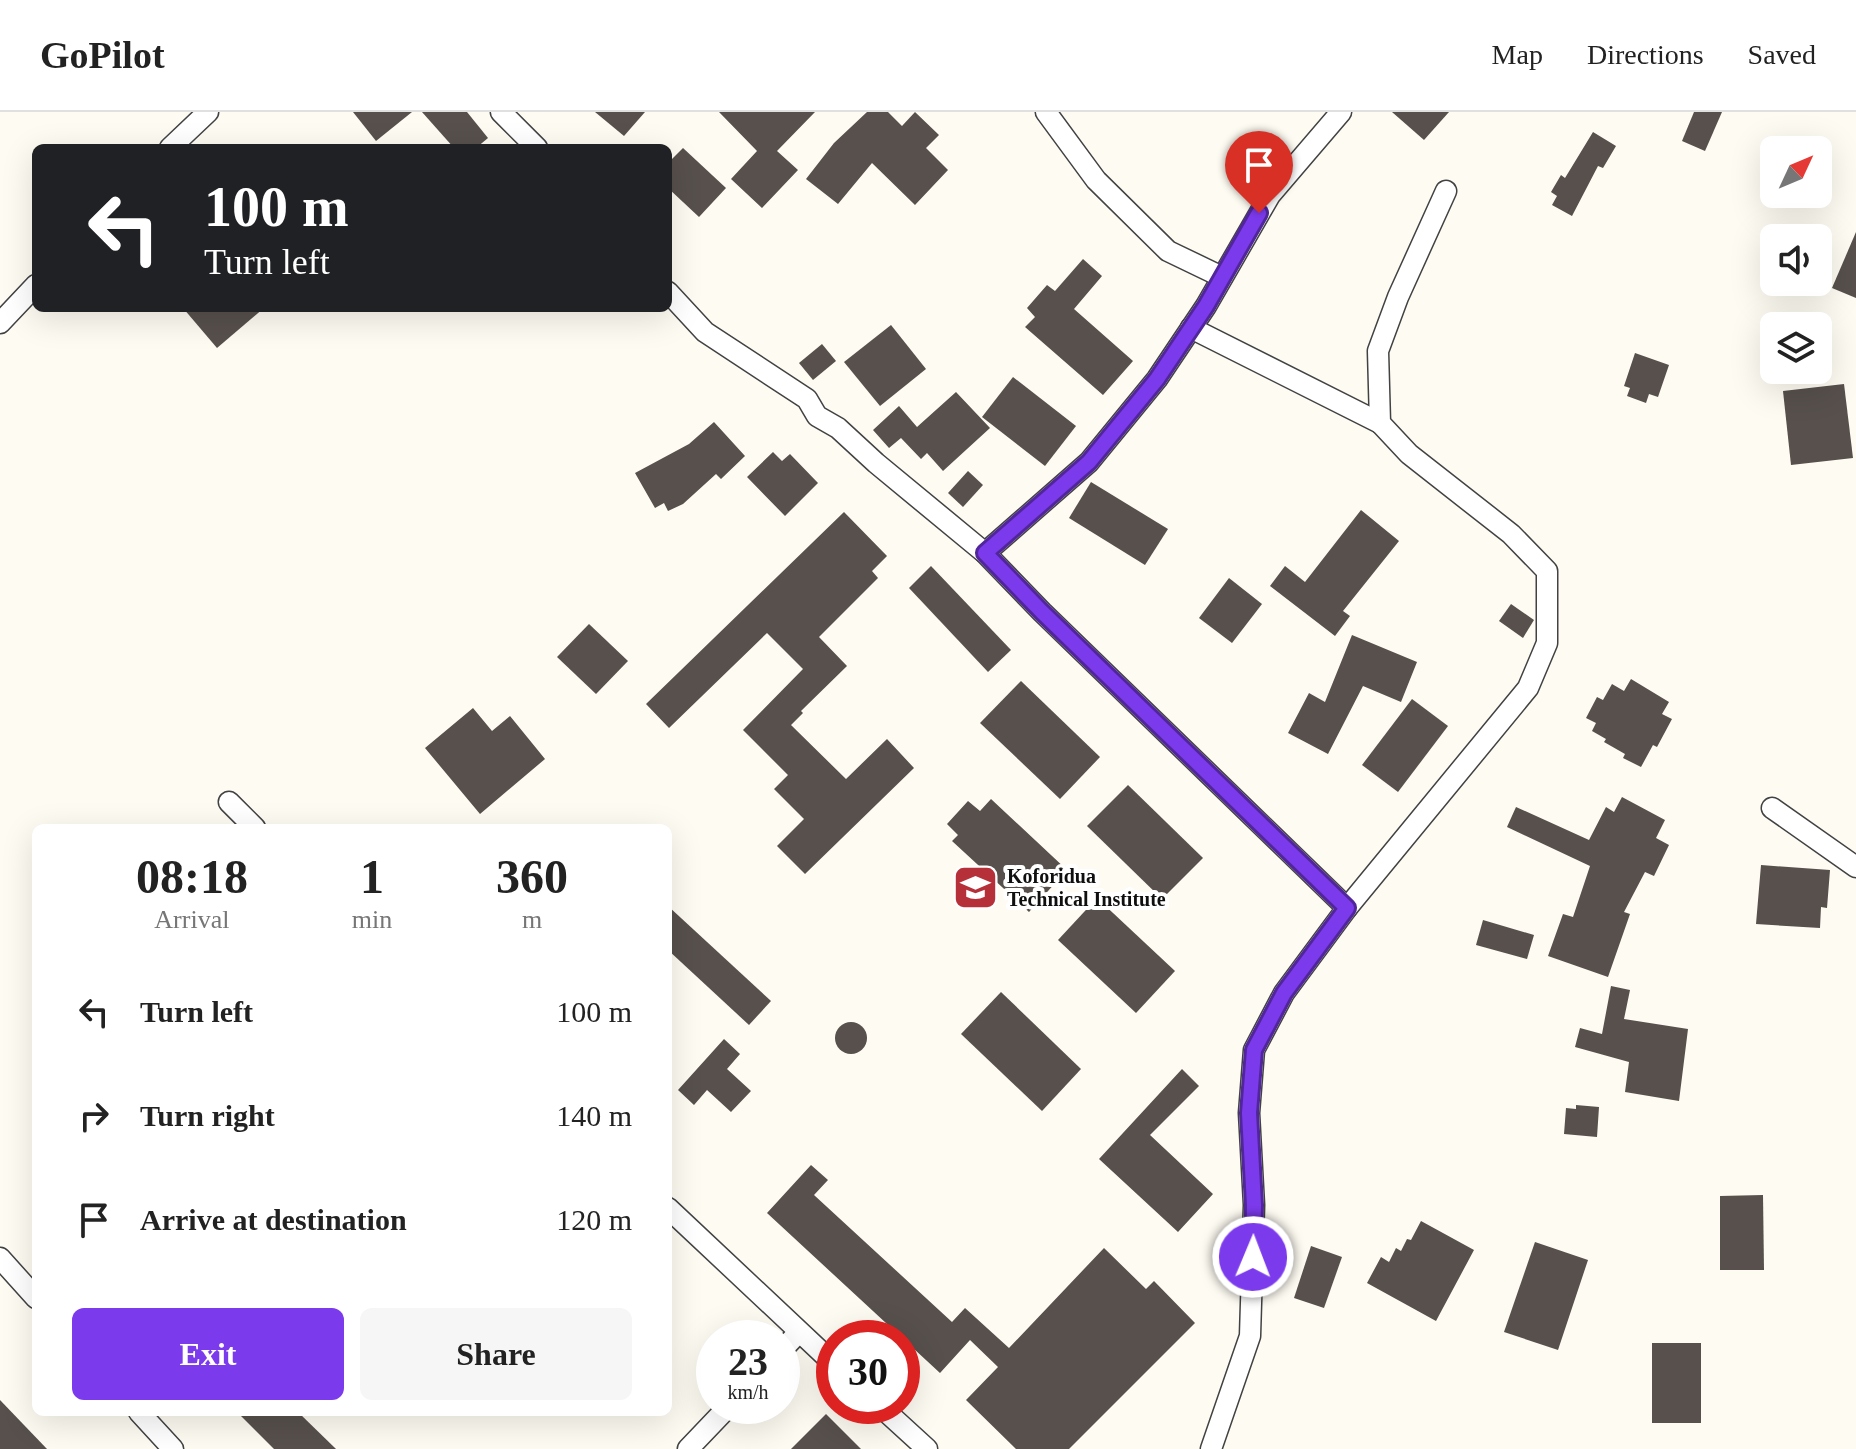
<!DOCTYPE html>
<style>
body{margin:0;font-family:"Times New Roman",serif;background:#f6f6f6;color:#222;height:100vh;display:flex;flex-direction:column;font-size:30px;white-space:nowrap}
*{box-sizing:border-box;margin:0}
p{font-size:26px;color:#767676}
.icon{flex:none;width:44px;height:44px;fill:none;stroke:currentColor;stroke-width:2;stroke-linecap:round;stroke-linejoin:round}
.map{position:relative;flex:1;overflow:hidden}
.sheet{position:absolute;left:32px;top:712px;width:640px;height:592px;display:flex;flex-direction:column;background:#fff;border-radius:12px;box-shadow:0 8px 32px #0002}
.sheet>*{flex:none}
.guide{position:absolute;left:32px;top:32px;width:640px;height:168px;border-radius:12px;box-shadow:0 8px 32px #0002;background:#202124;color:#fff;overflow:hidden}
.needle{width:52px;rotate:46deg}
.buttons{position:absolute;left:1760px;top:24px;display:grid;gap:16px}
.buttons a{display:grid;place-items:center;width:72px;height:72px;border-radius:12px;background:#fff;box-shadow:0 8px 32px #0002;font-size:40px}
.speed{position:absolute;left:696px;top:1208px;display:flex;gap:16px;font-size:40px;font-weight:700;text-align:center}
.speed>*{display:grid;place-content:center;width:104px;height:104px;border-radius:50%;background:#fff;box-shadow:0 8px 32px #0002;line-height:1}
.speed small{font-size:20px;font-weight:400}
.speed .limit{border:12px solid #d22;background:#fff;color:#111}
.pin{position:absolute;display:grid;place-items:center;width:68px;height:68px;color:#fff;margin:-82px -34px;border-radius:50% 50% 50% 0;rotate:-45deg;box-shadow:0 0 8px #0007}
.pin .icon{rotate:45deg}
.me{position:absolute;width:88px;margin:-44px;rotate:1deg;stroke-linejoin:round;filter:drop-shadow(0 0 6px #0008)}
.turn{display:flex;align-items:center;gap:28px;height:168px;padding:0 40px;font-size:36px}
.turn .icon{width:104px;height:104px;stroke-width:2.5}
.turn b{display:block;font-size:56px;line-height:68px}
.eta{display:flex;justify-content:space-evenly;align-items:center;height:136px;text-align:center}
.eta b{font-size:48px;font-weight:800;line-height:56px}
.action{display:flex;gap:16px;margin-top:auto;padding:16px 40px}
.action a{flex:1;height:92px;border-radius:12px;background:#7c3aed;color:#fff;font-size:32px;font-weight:800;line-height:92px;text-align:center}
.action a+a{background:#f6f6f6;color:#222}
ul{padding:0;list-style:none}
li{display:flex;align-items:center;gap:24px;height:104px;padding:0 40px}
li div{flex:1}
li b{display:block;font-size:30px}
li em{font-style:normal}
header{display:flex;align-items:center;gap:48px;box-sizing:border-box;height:112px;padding:0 40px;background:#fff;border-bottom:2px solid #e0e0e0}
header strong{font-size:38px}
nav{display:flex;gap:44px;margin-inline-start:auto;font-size:28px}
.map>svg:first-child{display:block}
</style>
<header>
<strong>GoPilot</strong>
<nav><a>Map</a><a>Directions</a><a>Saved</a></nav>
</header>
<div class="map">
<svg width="1856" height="1337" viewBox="0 0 1856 1337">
<rect width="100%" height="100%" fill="#fefbf2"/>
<!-- building -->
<g fill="#57504c">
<polygon points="353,0 412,0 376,29"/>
<polygon points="422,0 467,0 488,26 476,36 454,36"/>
<polygon points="595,0 645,0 624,24"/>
<polygon points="719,0 815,0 777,39 798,58 762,96 731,67 757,39"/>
<polygon points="867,0 888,0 902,14 915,0 939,23 926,36 948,58 915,93 872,51 838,92 806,67 834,31"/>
<polygon points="1392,0 1449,0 1424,28"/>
<polygon points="1694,0 1722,0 1705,39 1682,29"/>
<polygon points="1593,20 1616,34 1603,56 1598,54 1572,104 1552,93 1557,84 1551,80 1561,63 1565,66"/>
<polygon points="683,36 726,76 699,105 668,76 668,51"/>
<polygon points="1856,120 1856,186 1832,176"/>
<polygon points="1083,147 1102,164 1074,197 1133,249 1103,283 1025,215 1035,205 1027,196 1047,173 1055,179"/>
<polygon points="183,196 264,196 217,236"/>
<polygon points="891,213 926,257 880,294 844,250"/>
<polygon points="822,232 836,249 813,268 799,251"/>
<polygon points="1635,241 1669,253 1658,285 1649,282 1646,291 1627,284 1630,276 1624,274"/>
<polygon points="1013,265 1076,314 1045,354 982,305"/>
<polygon points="1844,272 1853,346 1791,353 1783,279"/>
<polygon points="956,280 990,316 943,359 927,341 921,347 901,326 889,336 873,318 899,294 917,315"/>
<polygon points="714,310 745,344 721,367 716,362 683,392 668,399 664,391 655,396 635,361 689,332"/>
<polygon points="773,340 782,349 790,342 818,371 785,404 747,365"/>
<polygon points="968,359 983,373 963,395 948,381"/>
<polygon points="1091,370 1168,417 1145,453 1069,406"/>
<polygon points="1361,398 1399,429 1343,499 1350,504 1335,524 1270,474 1285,454 1305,470"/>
<polygon points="844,400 887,444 872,459 878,466 819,525 847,554 801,599 803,601 791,613 846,667 887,627 914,656 805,762 777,734 804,707 774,677 788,663 743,618 803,557 767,521 669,616 646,592"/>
<polygon points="931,454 1011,538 988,560 909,476"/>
<polygon points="1229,466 1262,492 1232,531 1199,506"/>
<polygon points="1511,492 1534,508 1523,526 1499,509"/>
<polygon points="589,512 628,549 596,582 557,545"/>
<polygon points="1352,523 1417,550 1401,590 1363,574 1328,642 1288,621 1309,581 1325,590"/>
<polygon points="1631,567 1669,590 1662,602 1672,607 1657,635 1653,633 1641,655 1623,646 1625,642 1604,630 1606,627 1592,619 1596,611 1586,606 1597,585 1603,588 1612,572 1624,579"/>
<polygon points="1021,569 1100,645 1060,687 980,611"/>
<polygon points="1412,587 1448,614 1398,680 1362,653"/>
<polygon points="473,596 492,619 510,604 545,647 480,702 425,636"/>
<polygon points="1128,673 1203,746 1162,787 1087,714"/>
<polygon points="1622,685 1665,708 1656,726 1669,733 1654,764 1645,760 1624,800 1630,802 1608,865 1548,844 1563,802 1573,805 1590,754 1507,715 1516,695 1589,728 1606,695 1614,700"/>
<polygon points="991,687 1067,758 1029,800 952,729 958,723 947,712 968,689 980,699"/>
<polygon points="1761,753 1830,758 1827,796 1821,795 1820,816 1756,812"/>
<polygon points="1097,786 1175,859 1136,901 1058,828"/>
<polygon points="668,794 771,889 749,913 668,838"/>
<polygon points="1483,808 1534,823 1527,847 1476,833"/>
<polygon points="1611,874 1630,878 1624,907 1688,917 1679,989 1625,980 1629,950 1575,935 1580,916 1602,922"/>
<polygon points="1001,880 1081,957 1042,999 961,922"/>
<circle cx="851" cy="926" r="16"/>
<polygon points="724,927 740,942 727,957 751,979 731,1000 707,978 694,993 678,978"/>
<polygon points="1182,957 1199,974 1150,1023 1213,1082 1178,1120 1099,1047"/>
<polygon points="1576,993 1599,995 1597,1025 1564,1022 1566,996 1576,997"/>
<polygon points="811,1053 828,1068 814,1083 952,1210 965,1196 1009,1236 1104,1136 1146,1177 1154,1169 1195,1211 1069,1337 1016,1337 966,1288 998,1255 970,1228 940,1261 767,1101"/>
<polygon points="1763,1083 1764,1158 1720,1158 1720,1084"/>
<polygon points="1421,1109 1474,1138 1436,1209 1367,1171 1381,1145 1389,1150 1396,1136 1401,1139 1407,1127 1411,1128"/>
<polygon points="1535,1130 1588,1148 1558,1238 1504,1220"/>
<polygon points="1311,1134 1342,1145 1324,1196 1294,1186"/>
<rect x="1652" y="1231" width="49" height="80"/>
<polygon points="0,1288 47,1337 0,1337"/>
<polygon points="237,1300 298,1300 336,1337 274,1337"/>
<polygon points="826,1302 861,1337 791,1337"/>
</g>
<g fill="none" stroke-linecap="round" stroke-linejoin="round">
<defs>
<g id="street">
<polyline points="501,0 537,36"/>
<polyline points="1046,0 1096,68 1168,139 1222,165"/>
<polyline points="170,36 208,0"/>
<polyline points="668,180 705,220 807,287 817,304 838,316 876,351 985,441"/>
<polyline points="0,211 36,173"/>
<polyline points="1191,216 1380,311"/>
<polyline points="229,690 255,716"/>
<polyline points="1772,696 1856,755"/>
<polyline points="1347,796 1528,576 1547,531 1547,459 1511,422 1409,342 1380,311 1378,239 1398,185 1446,79"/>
<polyline points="668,1096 834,1252"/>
<polyline points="0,1146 36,1186"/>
<polyline points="782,1238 799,1220"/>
<polyline points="880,1294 927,1337"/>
<polyline points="139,1300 173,1337"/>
<polyline points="688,1337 729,1294"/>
<polyline points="1211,1337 1250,1224 1254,1093 1249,1001 1254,938 1284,881 1347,796 1042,500 985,441 1089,350 1157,267 1206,194 1270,83 1341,0"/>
</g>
</defs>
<!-- street casing -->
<use href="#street" stroke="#424242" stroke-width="23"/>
<!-- street -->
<use href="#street" stroke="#fff" stroke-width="20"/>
</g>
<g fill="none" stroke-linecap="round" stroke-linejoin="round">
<defs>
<polyline id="route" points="1253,1145 1254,1093 1249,1001 1254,938 1284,881 1347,796 1042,500 985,441 1089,350 1157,267 1206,194 1259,101"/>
</defs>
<!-- route casing -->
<use href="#route" stroke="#51269a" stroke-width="20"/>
<!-- route -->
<use href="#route" stroke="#7c3aed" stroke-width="14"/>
</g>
<!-- icons -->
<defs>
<symbol id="school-square" viewBox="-11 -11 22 22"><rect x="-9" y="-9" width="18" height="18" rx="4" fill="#b63039" stroke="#fff"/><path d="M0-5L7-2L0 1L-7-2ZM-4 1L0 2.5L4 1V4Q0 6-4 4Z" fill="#fff"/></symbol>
</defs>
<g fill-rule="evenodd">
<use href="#school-square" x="950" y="750" width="51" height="51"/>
</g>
<g text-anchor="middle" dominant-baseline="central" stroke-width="8" stroke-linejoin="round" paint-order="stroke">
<!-- poi labels -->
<g font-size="20" font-weight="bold" fill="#0f0f0f" stroke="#fff" text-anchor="start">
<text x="1007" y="764">Koforidua<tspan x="1007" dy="23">Technical Institute</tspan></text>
</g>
</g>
</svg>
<div class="buttons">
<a><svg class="needle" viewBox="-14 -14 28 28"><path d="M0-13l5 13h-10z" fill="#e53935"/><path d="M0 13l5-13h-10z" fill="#767676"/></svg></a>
<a><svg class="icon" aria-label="sound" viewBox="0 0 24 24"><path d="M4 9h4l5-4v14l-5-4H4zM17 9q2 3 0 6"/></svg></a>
<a><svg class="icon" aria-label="layers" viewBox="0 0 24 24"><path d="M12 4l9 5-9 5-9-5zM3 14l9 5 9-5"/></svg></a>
</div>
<div class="speed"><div>23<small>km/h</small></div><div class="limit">30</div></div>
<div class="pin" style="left:1259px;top:101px;background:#d93025"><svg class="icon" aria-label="arrive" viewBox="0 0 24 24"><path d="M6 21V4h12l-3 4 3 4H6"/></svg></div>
<svg class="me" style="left:1253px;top:1145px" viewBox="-20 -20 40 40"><circle r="17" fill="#7c3aed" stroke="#fff" stroke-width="3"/><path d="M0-11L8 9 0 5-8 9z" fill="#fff"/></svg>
<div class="guide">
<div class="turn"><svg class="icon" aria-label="left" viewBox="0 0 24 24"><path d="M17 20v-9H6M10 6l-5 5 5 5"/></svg><div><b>100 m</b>Turn left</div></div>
</div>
<section class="sheet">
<div class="eta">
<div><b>08:18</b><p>Arrival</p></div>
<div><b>1</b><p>min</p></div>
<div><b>360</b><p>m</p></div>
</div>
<ul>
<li><svg class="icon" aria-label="left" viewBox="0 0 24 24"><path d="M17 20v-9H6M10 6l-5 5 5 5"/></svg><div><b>Turn left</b></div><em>100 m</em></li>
<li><svg class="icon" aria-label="right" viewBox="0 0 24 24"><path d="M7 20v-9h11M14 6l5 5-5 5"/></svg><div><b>Turn right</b></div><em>140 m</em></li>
<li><svg class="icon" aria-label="arrive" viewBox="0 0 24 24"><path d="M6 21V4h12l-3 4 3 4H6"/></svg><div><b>Arrive at destination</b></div><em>120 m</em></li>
</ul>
<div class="action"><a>Exit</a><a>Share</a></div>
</section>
</div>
